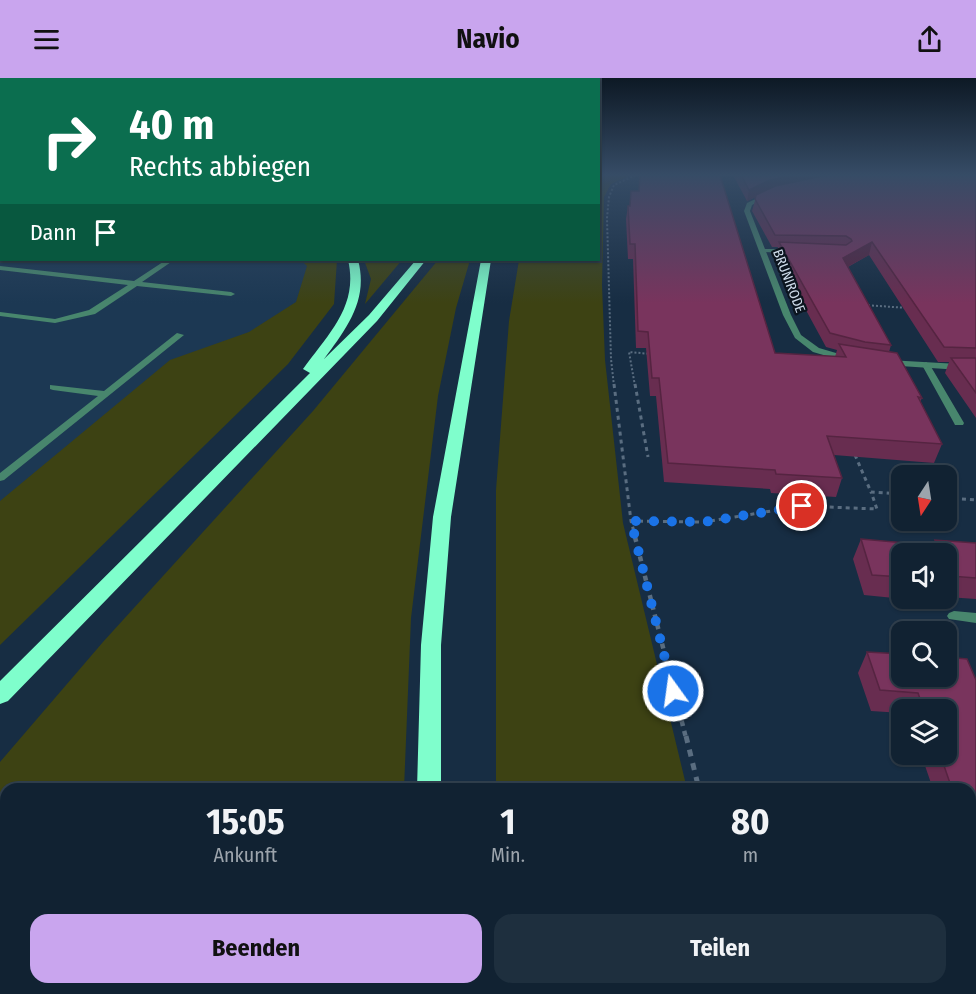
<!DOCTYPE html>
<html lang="de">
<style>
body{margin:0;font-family:"Fira Sans Condensed",sans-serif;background:#1e2f3e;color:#f1f3f6;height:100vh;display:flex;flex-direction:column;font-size:22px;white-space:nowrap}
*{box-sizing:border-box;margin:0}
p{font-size:20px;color:#9ca4ac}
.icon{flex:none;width:33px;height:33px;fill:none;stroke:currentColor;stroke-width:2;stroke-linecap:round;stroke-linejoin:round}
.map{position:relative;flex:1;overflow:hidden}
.sheet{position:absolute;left:0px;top:705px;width:976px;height:212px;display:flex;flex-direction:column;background:#112232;border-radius:18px 18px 0 0;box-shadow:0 2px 4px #0004,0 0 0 2px #303f4d}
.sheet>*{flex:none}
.banner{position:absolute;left:0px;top:0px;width:600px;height:183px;box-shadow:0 2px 4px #0004,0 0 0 2px #303f4d;background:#0b6e4f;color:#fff;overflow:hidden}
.needle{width:39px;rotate:192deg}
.controls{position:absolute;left:891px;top:387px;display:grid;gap:12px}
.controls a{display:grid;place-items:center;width:66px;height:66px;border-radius:12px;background:#112232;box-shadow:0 2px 4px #0004,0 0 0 2px #303f4d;font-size:30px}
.pin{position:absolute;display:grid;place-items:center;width:51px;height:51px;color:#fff;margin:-26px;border:3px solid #fff;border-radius:50%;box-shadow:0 2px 6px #0007}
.me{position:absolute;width:66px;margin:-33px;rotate:346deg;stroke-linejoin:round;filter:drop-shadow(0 0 4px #0008)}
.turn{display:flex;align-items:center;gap:21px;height:126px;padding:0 30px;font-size:27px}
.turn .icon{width:78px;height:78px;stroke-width:2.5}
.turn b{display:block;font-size:42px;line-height:51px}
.then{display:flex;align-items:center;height:57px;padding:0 30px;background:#0003;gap:12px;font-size:22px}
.eta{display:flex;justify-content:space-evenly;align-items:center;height:102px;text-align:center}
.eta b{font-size:36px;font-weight:700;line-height:42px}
.button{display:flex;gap:12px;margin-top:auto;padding:12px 30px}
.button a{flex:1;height:69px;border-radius:18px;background:#c9a5ee;color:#111;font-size:24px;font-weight:700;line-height:69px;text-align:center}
.button a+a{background:#1e2f3e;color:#f1f3f6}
header{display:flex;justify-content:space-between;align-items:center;height:78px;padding:0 30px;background:#c9a5ee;color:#111;font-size:27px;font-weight:700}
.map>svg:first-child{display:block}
</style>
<header><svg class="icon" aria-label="menu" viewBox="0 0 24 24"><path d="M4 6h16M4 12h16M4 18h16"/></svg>Navio<svg class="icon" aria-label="share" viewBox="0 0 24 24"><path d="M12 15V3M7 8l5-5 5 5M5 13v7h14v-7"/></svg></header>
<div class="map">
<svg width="976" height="916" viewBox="0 0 976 916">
<rect width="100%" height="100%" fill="#172d43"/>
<!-- built -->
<polygon fill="#1c3853" points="0,97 2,182 316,182 314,228 0,521"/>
<!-- green -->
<g fill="#3d4213">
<polygon points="599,97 631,97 611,106 604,119 602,207 605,282 623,445 687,711 496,711 496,412 509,243 519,182 598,182"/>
<polygon points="301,182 337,182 334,226 288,286 0,567 0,423 170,282 249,254 296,224 307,188"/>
<polygon points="364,182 402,182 365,226 371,201"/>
<polygon points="438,182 470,182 456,230 438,318 411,540 404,711 6,711 6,910 397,910 397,916 0,916 0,684 103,564 313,333"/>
<polygon points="750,911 752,916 520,916 519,911"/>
</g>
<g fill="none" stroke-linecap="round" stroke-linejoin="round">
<!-- path-far3 -->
<g stroke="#5a6d80" stroke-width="2" stroke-dasharray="2 2" stroke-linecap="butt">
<polyline points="864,227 908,230"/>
<polyline points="614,308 611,281 607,140 609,119 614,107 636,97"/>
<polyline points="635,308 629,274 651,276"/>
</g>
<!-- path-far2 -->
<g stroke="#5a6d80" stroke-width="3" stroke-dasharray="4 4" stroke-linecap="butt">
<polyline points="614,306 631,443 636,461"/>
<polyline points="635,306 648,379"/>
<polyline points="855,377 871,414 902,416"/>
<polyline points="946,420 976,422"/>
<polyline points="631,443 704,444 802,428 877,431 871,414"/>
</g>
<!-- path-far1 -->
<polyline stroke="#5a6d80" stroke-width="4.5" stroke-dasharray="5 5" stroke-linecap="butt" points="635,459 686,660"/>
<!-- path -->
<g stroke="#5a6d80" stroke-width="5" stroke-dasharray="7 7" stroke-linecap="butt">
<polyline points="686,658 699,711"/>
<polyline points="764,910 766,916"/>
</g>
<!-- lane -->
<g fill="#48866d" fill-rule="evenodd">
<rect x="0" y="119" width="2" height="4"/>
<polygon points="761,171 792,171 795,173 792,175 763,174 760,172"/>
<polygon points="166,182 174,182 142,204 231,214 235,216 231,218 137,208 95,236 55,245 0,238 0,234 55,241 89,232 128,207 0,192 0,188 134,203"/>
<polygon points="177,255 184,257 4,402 0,403 0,395 98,318 53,312 50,311 50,307 104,313"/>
<polygon points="926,284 930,287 964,345 963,347 955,347 954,345 922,287"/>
<polygon points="954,533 976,535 976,545 949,541 947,538 949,535"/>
</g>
<!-- street -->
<g fill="#48866d" fill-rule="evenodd">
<polygon points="766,116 771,117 752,127 750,133 791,237 801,257 819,270 853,280 853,284 847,284 813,274 795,260 783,237 744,133 747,125"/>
<polygon points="888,282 976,287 976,293 885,287 885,283"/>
</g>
<!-- highway -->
<g fill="#7ffecc" fill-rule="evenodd">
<path d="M348,182h10c11,40 -12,69 -34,99l45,-44 47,-55h10l-49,61 -369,380 -8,3v-23l310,-308 -7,-4c25,-35 56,-63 45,-109z"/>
<polygon points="481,182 491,182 451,439 441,567 441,711 417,711 421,567 433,439"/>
<rect x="419" y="910" width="30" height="6"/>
</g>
</g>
<!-- wall -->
<g fill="#682d50">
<polygon points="733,97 976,97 976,340 945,295 949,284 938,284 869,177 848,189 891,267 889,274 922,320 920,324 942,366 934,385 834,377 842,400 836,419 771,415 770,411 664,404 656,318 650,318 646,270 636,270 633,181 628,181 626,141 628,128 630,128 631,113 775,275 835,279 837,272 826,269 776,177 778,169 772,169 752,133 756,119 747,123"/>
<polygon points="861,461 933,467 935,462 976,465 976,521 947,519 946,520 946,476 902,476 902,520 946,520 944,525 864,517 853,481"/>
<polygon points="867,574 976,602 976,755 970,754 970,711 933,711 921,676 946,676 946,632 902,632 902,635 871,633 858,595"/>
<polygon points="970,860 976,916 954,916 952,910 970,910"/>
</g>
<!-- shaded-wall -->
<g fill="#552441">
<polygon points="793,97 841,97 768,113 747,123 749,112 770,102"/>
<polygon points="872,164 869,177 840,193 843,180"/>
</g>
<!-- building -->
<g fill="#79345d" stroke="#552441" stroke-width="1.5">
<polygon points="640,97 720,97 775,275 846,279 839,266 897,275 922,320 918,319 942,366 827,358 842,400 776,396 775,392 668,385 659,300 652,300 648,254 638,253 635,166 630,166 628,128 630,128 631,113 639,113"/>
<polygon points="741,97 793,97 770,102 749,112"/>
<polygon points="827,97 976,97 976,270 944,269 872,164 843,180 891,267 865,264 830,255 779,164 846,167 852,163 851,161 846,158 775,157 755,121 756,117 775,108"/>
<polygon points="951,280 976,280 976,315"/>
<polygon points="861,461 938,468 935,462 976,465 976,500 951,498 954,504 946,504 946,476 902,476 902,499 872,497"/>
<polygon points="867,574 902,576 902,598 946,598 946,579 967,581 976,602 976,732 970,732 970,711 952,711 940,676 946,676 946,632 924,632 918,615 880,612"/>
<polygon points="970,860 976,861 976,916 970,900"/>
</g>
<!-- sky -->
<linearGradient id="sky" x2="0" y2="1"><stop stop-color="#0d1925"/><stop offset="0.43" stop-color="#364c66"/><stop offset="1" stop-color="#364c66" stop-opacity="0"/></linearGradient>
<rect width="976" height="225" fill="url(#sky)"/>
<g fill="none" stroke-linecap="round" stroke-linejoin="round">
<!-- route -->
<polyline stroke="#1a73e8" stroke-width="10" stroke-dasharray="0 18" points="673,613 631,443 704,444 802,428"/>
</g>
<g text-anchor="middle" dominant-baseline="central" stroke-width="4.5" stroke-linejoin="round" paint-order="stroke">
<!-- far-street labels -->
<g font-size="14" fill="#cedbea" stroke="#0c151f">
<text transform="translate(789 203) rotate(69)">BRUNIRODE</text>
</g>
</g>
</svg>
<div class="controls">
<a><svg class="needle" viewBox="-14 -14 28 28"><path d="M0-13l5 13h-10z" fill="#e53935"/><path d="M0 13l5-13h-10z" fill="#9ca4ac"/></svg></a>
<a><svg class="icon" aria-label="sound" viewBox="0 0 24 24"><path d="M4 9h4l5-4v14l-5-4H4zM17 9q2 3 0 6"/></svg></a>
<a><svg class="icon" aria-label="search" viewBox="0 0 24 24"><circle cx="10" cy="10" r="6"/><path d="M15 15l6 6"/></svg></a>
<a><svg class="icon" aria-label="layers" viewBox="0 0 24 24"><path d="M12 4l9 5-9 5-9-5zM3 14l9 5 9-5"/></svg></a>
</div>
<div class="pin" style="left:802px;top:428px;background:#d93025"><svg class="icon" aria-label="arrive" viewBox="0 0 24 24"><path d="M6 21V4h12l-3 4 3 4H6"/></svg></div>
<svg class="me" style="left:673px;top:613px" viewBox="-20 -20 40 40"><circle r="17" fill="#1a73e8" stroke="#fff" stroke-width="3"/><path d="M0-11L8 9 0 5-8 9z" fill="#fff"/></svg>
<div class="banner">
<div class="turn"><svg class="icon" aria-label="right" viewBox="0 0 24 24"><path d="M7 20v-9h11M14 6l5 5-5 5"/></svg><div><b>40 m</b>Rechts abbiegen</div></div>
<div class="then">Dann<svg class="icon" aria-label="arrive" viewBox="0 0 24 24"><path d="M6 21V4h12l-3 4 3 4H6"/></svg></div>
</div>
<section class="sheet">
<div class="eta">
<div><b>15:05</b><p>Ankunft</p></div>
<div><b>1</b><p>Min.</p></div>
<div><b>80</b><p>m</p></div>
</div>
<div class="button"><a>Beenden</a><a>Teilen</a></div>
</section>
</div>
